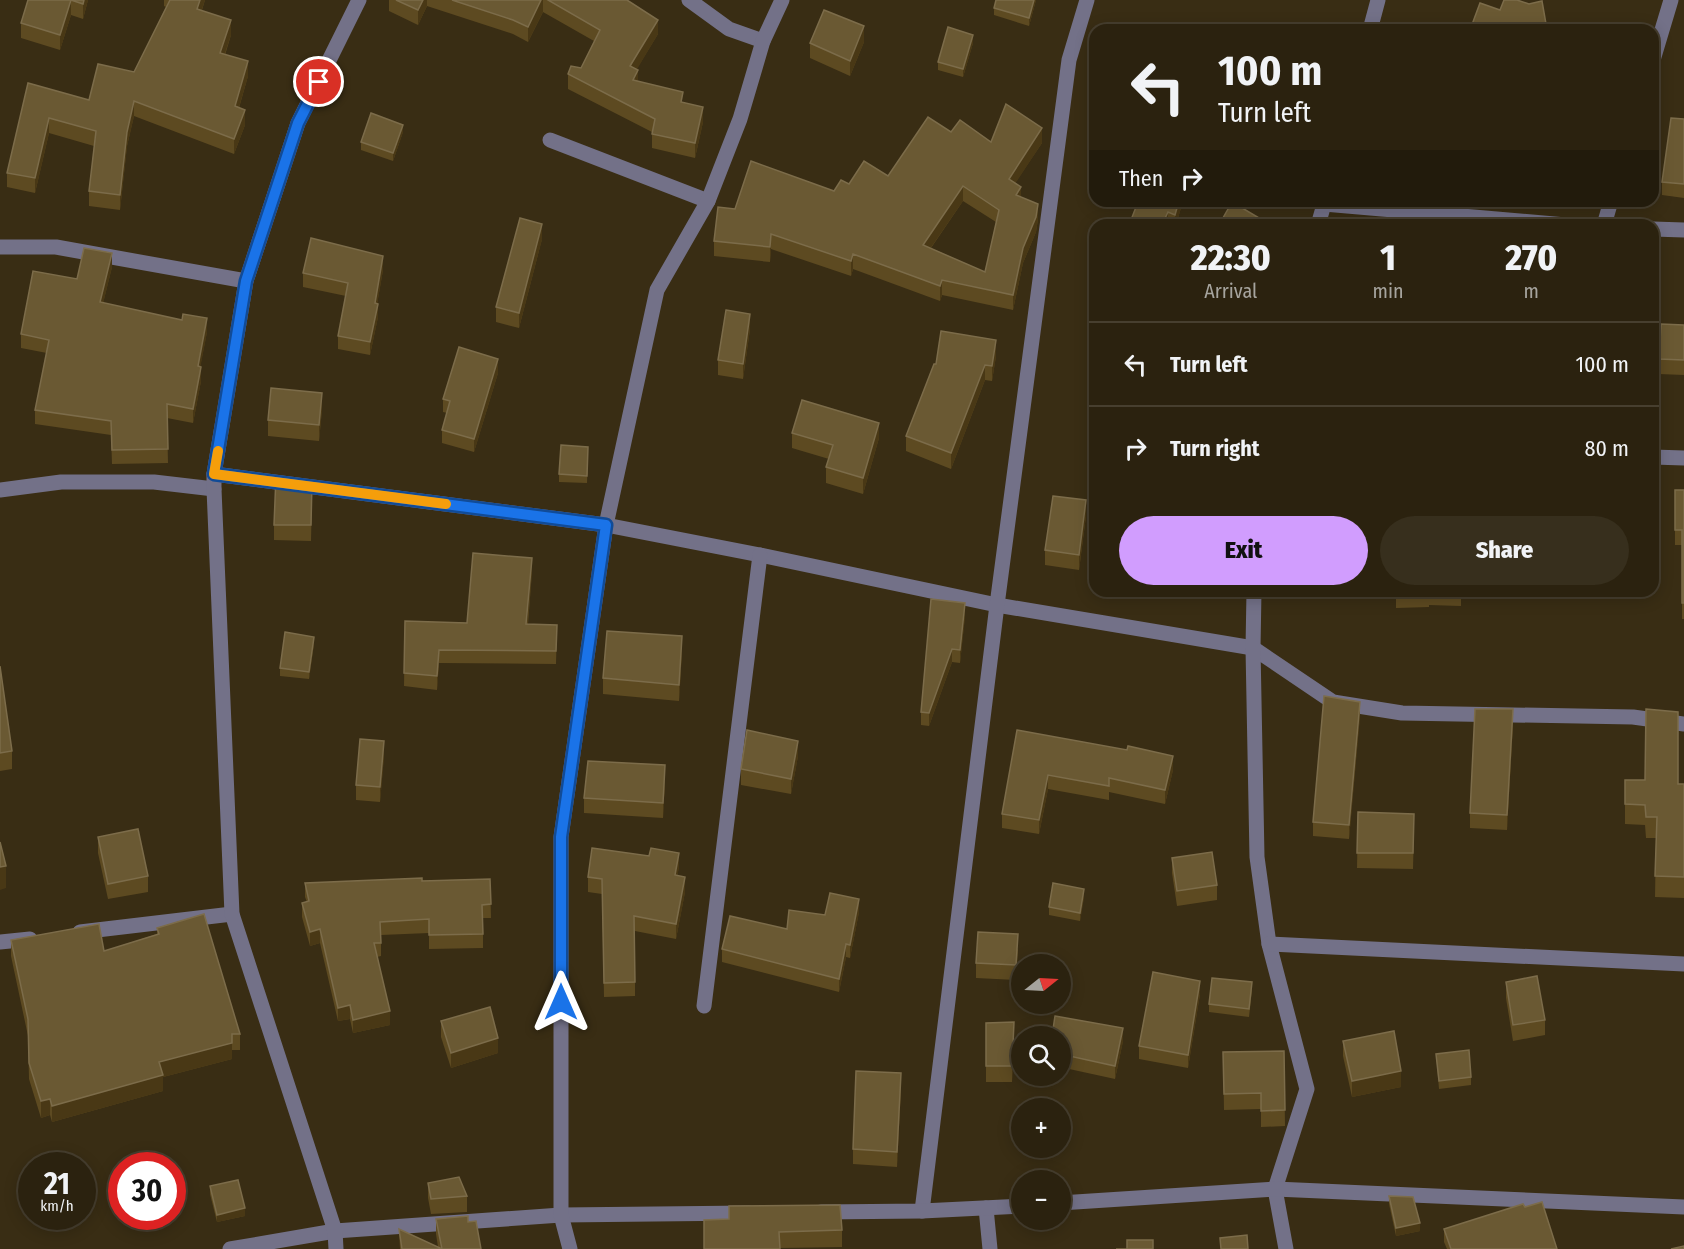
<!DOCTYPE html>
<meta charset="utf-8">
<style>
body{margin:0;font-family:"Fira Sans Condensed",sans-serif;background:#372f1d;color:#f1f3f6;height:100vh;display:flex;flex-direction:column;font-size:22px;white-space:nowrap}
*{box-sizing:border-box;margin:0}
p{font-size:20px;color:#a6a49e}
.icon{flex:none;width:33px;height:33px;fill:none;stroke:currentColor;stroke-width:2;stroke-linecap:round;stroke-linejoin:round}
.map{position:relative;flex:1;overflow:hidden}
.panel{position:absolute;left:1089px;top:219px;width:570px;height:378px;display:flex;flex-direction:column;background:#2b220f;border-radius:18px;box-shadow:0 3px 15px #0003,0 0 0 2px #473f2f}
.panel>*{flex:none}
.hud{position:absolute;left:1089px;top:24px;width:570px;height:183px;border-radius:18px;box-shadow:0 3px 15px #0003,0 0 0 2px #473f2f;background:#2b220f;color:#f1f3f6;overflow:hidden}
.needle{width:39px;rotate:72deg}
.tools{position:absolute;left:1011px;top:954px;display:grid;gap:12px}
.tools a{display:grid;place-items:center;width:60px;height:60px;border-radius:50%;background:#2b220f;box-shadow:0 3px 15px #0003,0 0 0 2px #473f2f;font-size:30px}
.speed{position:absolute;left:18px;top:1152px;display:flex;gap:12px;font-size:30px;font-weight:700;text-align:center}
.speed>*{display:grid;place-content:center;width:78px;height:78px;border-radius:50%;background:#2b220f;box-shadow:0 3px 15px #0003,0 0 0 2px #473f2f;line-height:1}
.speed small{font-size:15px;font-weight:400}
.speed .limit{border:9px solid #d22;background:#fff;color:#111}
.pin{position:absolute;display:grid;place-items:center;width:51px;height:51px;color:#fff;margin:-26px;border:3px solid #fff;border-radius:50%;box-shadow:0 2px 6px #0007}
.me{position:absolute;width:66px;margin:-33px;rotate:0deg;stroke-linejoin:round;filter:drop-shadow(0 0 4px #0008)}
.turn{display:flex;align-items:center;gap:21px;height:126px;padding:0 30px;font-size:27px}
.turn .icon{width:78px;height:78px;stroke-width:2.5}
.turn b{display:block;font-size:42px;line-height:51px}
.then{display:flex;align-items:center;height:57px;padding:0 30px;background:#0003;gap:12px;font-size:22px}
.eta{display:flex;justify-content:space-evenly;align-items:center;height:102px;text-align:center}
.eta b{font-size:36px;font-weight:800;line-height:42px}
.action{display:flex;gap:12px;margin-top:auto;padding:12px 30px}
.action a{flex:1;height:69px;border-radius:36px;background:#d19dfe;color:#111;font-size:24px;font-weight:800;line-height:69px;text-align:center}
.action a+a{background:#372f1d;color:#f1f3f6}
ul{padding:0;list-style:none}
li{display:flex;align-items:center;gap:18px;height:84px;padding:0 30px;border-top:2px solid #473f2f}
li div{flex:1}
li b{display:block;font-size:22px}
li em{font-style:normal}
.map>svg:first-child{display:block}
</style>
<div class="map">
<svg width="1684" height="1249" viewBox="0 0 1684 1249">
<rect width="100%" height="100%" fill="#392d14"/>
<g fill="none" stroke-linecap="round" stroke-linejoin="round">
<!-- minor -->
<g stroke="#737188" stroke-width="15">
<polyline points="689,0 729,29 763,41"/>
<polyline points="1370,30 1378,0"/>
<polyline points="1653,60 1671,0"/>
<polyline points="550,140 708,201"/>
<polyline points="1324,204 1566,225"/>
<polyline points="1318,225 1325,201"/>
<polyline points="1604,225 1611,201"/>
<polyline points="1653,229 1684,230"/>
<polyline points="0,247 56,247 246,281"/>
<polyline points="1653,457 1684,458"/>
<polyline points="214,474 606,525 760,555 997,605 1253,648 1333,702 1402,713 1633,717 1684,724"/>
<polyline points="0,490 61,482 154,482 214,489"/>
<polyline points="1254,591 1253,648 1257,857 1269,944 1307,1089 1275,1189 1286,1249"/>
<polyline points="80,932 232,914"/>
<polyline points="0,942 30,939"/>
<polyline points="1269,944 1684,964"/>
<polyline points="704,1006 760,555"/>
<polyline points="1060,1203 1275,1189 1684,1207"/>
<polyline points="986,1208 990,1249"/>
<polyline points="922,1211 997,605 1069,60 1087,0"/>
<polyline points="821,1212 922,1211 1022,1206"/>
<polyline points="230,1249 335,1231 561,1215 749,1213"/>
<polyline points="336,1249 335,1231 232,914 214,489 214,474 246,281 298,123 359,0"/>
<polyline points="570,1249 561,1215 561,837 606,525 657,290 708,201 740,119 763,41 782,0"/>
</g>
</g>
<!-- wall -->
<g fill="#5d4a21" fill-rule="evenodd">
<polygon points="28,0 88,0 83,19 71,15 60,50 21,38 21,23"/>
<polygon points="164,0 205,0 202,10 231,35 225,55 248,76 239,108 245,125 234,154 134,116 127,146 120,210 89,206 89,191 94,146 49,133 35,193 7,187 7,173 28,83 89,100 134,72 166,7 164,6"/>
<polygon points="389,0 627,0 658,34 636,70 638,81 683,103 703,122 695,158 652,148 652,132 568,89 568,74 581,68 594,41 543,12 528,42 513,34 427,6 418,25 389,11"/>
<polygon points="1036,0 1029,26 994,15 994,8"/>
<polygon points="864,42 850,76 810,58 810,43"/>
<polygon points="973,43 963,77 938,70 938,62"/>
<polygon points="1684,119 1684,198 1662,195 1662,182"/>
<polygon points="403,132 393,161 361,150 361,142"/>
<path d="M951,132l40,10 51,1 -27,40 6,14 17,22 -2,13 -13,31 -10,47 -71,-15 -2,6 -87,-32 -2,7 -80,-27 -1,13 -56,-6v-15l21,-32 99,-18 15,-7 39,-8zM963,201l33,21 -11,50 -54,-24z"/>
<polygon points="1183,201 1176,225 1129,225 1141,208"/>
<polygon points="1282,201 1299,201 1298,204"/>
<polygon points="542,239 519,328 496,322 496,307"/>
<polygon points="112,267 103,303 207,332 200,367 201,381 193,423 167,418 168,463 112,464 111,435 35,424 35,410 47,353 21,348 21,334 77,279"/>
<polygon points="383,270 377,304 378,317 370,355 338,349 338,336 346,296 303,287 303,273"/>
<polygon points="1684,325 1684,375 1659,374 1659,359"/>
<polygon points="750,329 743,379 718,375 718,360"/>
<polygon points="996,356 992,381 985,380 951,469 906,451 906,436 936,364"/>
<polygon points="498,373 474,452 442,443 442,430 447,413 443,412 443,399"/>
<polygon points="322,409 319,441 268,436 268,420"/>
<polygon points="792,433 879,438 863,494 826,483 826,467 829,459 792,448"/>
<polygon points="588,455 587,483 559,482 559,474"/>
<polygon points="1675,490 1684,490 1684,619 1682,619 1682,545 1675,545"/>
<polygon points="312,497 311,541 274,540 274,525"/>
<polygon points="1086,516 1079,570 1045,565 1045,550"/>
<polygon points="532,572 528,624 557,625 556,664 439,663 437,690 404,686 405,621 467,623"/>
<polygon points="1396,591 1492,591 1492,597 1461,596 1461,606 1429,605 1429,607 1396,608"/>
<polygon points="965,616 960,663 952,662 929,726 921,725 921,712"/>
<polygon points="314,644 309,679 280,676 280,668"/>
<polygon points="682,652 679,701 603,694 603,678"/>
<polygon points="0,666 12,751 12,769 0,771"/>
<polygon points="1360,716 1349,839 1313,836 1313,822"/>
<polygon points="1513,725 1507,830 1470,828 1470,813"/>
<polygon points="1017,730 1173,770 1165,804 1109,792 1109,800 1048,789 1039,834 1002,828 1002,814"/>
<polygon points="384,756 380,802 356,800 356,785"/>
<polygon points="798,756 791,794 741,785 741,769"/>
<polygon points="1625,780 1684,784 1684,898 1655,897 1656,838 1646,838 1645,825 1625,824"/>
<polygon points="665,781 663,818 584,813 584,798"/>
<polygon points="1358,812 1414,829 1413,869 1357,868"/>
<polygon points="98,837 148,876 148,892 108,899 98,853"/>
<polygon points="1172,858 1217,885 1217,900 1177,906 1172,873"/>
<polygon points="679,867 677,876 685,892 676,939 635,931 635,996 604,997 602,894 588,892 588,877"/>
<polygon points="490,879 491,918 483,918 483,948 429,949 429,933 381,935 381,956 377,957 390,1025 353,1033 350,1019 338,1021 320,943 310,946 302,917 302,903 307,902 305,897 305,883"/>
<polygon points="1084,897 1080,921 1049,915 1049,907"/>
<polygon points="859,912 850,958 846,957 839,992 722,962 722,949 787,929 825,915"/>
<polygon points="157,928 240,1034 240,1050 232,1050 232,1059 163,1077 163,1091 52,1122 50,1115 41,1118 29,1079 28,1036 11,956 11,940 104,951 157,934"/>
<polygon points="1018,949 1016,980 976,978 976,963"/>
<polygon points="1506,982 1545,1020 1545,1035 1513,1041 1506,998"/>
<polygon points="1252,990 1249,1017 1209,1012 1209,1004"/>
<polygon points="1200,994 1188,1068 1139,1059 1139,1046"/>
<polygon points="441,1021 498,1053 451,1068 441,1037"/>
<polygon points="986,1023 1014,1038 1012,1082 986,1082"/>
<polygon points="1060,1036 1123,1041 1115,1079 1060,1067"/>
<polygon points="1343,1041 1401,1087 1352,1097 1343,1056"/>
<polygon points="1284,1051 1285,1126 1261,1127 1261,1109 1224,1110 1223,1052"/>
<polygon points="1436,1054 1471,1077 1471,1085 1439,1089"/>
<polygon points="901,1088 897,1167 853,1164 853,1149"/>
<polygon points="428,1183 467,1196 467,1212 431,1214 428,1198"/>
<polygon points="210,1186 245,1216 217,1222 210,1194"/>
<polygon points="1389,1196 1420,1231 1396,1236 1389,1204"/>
<polygon points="1525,1207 1557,1249 1447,1249 1444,1242 1444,1229"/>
<polygon points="436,1219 481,1249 400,1249 399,1229 438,1247 436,1234"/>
<polygon points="704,1220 842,1230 842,1247 780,1248"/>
</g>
<!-- shaded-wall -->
<g fill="#493815">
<polygon points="71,0 71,15 60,50 60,35"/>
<polygon points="84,0 88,0 83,19 83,4"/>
<polygon points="200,0 205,0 197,24 197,9"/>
<polygon points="423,0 427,0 427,6 418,25 418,10"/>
<polygon points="541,0 543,0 543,12 528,42 528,27"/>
<polygon points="1034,0 1036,0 1029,26 1029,18"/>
<polygon points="231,20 231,35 220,68 220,53"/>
<polygon points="658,20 658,34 630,81 630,66"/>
<polygon points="864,26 864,42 850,76 850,61"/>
<polygon points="973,35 973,43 963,77 963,69"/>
<polygon points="248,61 248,76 235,121 235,106"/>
<polygon points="638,70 638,85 633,80"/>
<polygon points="134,101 134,116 127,146 120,210 120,195 127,132"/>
<polygon points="703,107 703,122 695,158 695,143"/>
<polygon points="245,110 245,125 234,154 234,139"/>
<polygon points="49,118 49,133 35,193 35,178"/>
<polygon points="403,125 403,132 393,161 393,153"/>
<polygon points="1042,128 1042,143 1009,193 1009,179"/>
<polygon points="963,186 963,201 923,259 923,245"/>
<polygon points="1021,187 1021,202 1016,195"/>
<polygon points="1179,201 1183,201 1176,225 1175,225 1175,215"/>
<polygon points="1038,204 1038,219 1036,232 1023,263 1013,310 1013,295 1023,248"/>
<polygon points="1168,212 1168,225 1162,225"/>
<polygon points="542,224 542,239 519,328 519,313"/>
<polygon points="771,234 771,249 770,262 770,247"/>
<polygon points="112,253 112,267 100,316 100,302"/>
<polygon points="853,254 853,269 851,276 851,261"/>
<polygon points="383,256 383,270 375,317 375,303"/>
<polygon points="942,280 942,295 940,301 940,286"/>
<polygon points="378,304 378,317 370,355 370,342"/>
<polygon points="750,314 750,329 743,379 743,364"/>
<polygon points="207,318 207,332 198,380 198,366"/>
<polygon points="996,340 996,356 992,381 992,366"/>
<polygon points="498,359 498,373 474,452 474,439"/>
<polygon points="985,365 985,380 951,469 951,453"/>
<polygon points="201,367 201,381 193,423 193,409"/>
<polygon points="322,393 322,409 319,441 319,425"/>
<polygon points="879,423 879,438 863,494 863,478"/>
<polygon points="1086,500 1086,516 1079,570 1079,555"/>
<polygon points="532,558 532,572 526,638 526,624"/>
<polygon points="965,603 965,616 960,663 960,650"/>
<polygon points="682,636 682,652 679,701 679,685"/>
<polygon points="314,637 314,644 309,679 309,672"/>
<polygon points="952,649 952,662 929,726 929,713"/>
<polygon points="439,650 439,663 437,690 437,676"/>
<polygon points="1360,702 1360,716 1349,839 1349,825"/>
<polygon points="1513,709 1513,725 1507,830 1507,815"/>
<polygon points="384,741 384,756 380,802 380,787"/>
<polygon points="798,741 798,756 791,794 791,779"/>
<polygon points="1173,756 1173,770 1165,804 1165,790"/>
<polygon points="665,765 665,781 663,818 663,803"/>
<polygon points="1048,775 1048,789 1039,834 1039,820"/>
<polygon points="679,853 679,867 675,890 675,875"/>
<polygon points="6,866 6,888 0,890 0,867"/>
<polygon points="685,877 685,892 676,939 676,924"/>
<polygon points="1084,889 1084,897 1080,921 1080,913"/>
<polygon points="859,899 859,912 850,958 850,945"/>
<polygon points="320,929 320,943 310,946 310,932"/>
<polygon points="846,944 846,957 839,992 839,979"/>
<polygon points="1200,981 1200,994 1188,1068 1188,1055"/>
<polygon points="350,1005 350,1019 338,1021 338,1008"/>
<polygon points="390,1011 390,1025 353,1033 353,1020"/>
<polygon points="1014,1022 1014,1038 1012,1082 1012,1066"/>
<polygon points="1123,1028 1123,1041 1115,1079 1115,1066"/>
<polygon points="498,1038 498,1053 451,1068 451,1053"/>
<polygon points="232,1043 232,1059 163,1077 163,1091 52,1122 52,1106 159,1062"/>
<polygon points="1401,1071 1401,1087 1352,1097 1352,1081"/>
<polygon points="901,1073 901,1088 897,1167 897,1152"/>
<polygon points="50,1099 50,1115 41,1118 41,1101"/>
<polygon points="245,1208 245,1216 217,1222 217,1215"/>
<polygon points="1420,1223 1420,1231 1396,1236 1396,1228"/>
</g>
<!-- building -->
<g fill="#6a5933" stroke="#7c6c4a" stroke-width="1.5" fill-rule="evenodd">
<polygon points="28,0 71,0 60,35 21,23"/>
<polygon points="71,0 84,0 83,4"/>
<polygon points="170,0 200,0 197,9 231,20 220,53 248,61 235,106 245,110 234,139 134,101 127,132 120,195 89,191 96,131 49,118 35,178 7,173 28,83 89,100 98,64 134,72"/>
<polygon points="396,0 423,0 418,10"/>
<polygon points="452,0 541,0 528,27 513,20"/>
<polygon points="548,0 627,0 658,20 630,66 638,70 633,80 683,92 681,102 703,107 695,143 652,134 655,119 568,74 571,66 581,68 600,30"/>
<polygon points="996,0 1034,0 1029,18 994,8"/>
<polygon points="1504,0 1517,0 1529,4 1542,1 1546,24 1554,23 1553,30 1470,30 1480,3 1500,10"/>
<polygon points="824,10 864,26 850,61 810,43"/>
<polygon points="948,27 973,35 963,69 938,62"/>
<path d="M1006,104l36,24 -33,51 12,8 -5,8 22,9 -2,13 -13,31 -10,47 -71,-15 -2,6 -87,-32 -2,7 -80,-27 -1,13 -56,-6 4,-34 17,2 16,-48 83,30 7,-11 8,4 15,-23 24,15 40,-59 23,15 9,-12 31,22zM963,186l36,24 -14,62 -62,-27z"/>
<polygon points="371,113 403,125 393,153 361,142"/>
<polygon points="1671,118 1684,119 1684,184 1662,182"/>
<polygon points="1143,201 1179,201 1175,215 1168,212 1162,225 1129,225 1136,207 1141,208"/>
<polygon points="1232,202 1271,225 1219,225"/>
<polygon points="520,218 542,224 519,313 496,307"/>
<polygon points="311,238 383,256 375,303 378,304 370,342 338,336 348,283 303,273"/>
<polygon points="84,248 112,253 100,302 182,320 183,314 207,318 198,366 201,367 193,409 167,404 168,449 112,450 111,421 35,410 49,340 21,334 33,271 77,279"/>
<polygon points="726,310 750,314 743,364 718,360"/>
<polygon points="1661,324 1684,325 1684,360 1659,359"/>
<polygon points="941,331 996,340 992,366 985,365 951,453 906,436 934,364 936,364"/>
<polygon points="459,347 498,359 474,439 442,430 450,401 443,399"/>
<polygon points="271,388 322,393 319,425 268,420"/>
<polygon points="802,400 879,423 863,478 826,467 833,445 792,433"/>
<polygon points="561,445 588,447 587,476 559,474"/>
<polygon points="276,476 312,481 311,525 274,525"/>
<polygon points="1675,490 1684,490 1684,603 1682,603 1682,530 1675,530"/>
<polygon points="1053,496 1086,500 1079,555 1045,550"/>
<polygon points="473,553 532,558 526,624 557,625 556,651 439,650 437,676 404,673 405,621 467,623"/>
<polygon points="1396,591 1429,591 1396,593"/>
<polygon points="931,599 965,603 960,650 952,649 929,713 921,712"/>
<polygon points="607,631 682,636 679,685 603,678"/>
<polygon points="285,632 314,637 309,672 280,668"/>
<polygon points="0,666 12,751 0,753"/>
<polygon points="1324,696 1360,702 1349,825 1313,822"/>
<polygon points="1475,709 1513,709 1507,815 1470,813"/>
<polygon points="1646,709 1678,712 1678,784 1684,784 1684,877 1655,876 1657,817 1646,817 1645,805 1625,804 1625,780 1645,780"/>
<polygon points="747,730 798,741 791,779 741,769"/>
<polygon points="1017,730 1127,750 1128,746 1173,756 1165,790 1109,778 1109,786 1048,775 1039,820 1002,814"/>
<polygon points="360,739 384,741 380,787 356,785"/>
<polygon points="588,761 665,765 663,803 584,798"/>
<polygon points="1358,812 1414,814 1413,853 1357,853"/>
<polygon points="138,829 148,876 108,884 98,837"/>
<polygon points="0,842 6,866 0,867"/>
<polygon points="592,848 649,856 651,848 679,853 675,875 685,877 676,924 634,916 635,982 604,983 602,879 588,877"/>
<polygon points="1212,852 1217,885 1177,891 1172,858"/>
<polygon points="422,878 422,881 490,879 491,904 482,905 483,934 429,935 429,919 380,922 381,943 374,943 390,1011 353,1020 350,1005 338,1008 320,929 310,932 302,903 309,901 305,883"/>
<polygon points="1053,883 1084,889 1080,913 1049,907"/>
<polygon points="830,893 859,899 850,945 846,944 839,979 722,949 730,916 787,929 789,910 825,915"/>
<polygon points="204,914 240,1034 232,1034 232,1043 159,1062 163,1075 52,1106 50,1099 41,1101 29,1063 28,1019 11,940 99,924 104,951 159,934 157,928"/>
<polygon points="978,932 1018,934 1016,965 976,963"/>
<polygon points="1153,972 1200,981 1188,1055 1139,1046"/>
<polygon points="1537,976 1545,1020 1513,1025 1506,982"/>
<polygon points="1212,978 1252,982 1249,1009 1209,1004"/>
<polygon points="490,1007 498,1038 451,1053 441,1021"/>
<polygon points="1055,1016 1123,1028 1115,1066 1060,1054 1060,1036 1052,1036"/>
<polygon points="1014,1022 1012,1066 986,1066 986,1023"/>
<polygon points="1394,1031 1401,1071 1352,1081 1343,1041"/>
<polygon points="1469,1050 1471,1077 1439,1081 1436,1054"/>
<polygon points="1284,1051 1285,1110 1261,1111 1261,1093 1224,1094 1223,1052"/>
<polygon points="856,1071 901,1073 897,1152 853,1149"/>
<polygon points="459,1177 467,1196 431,1199 428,1183"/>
<polygon points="238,1180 245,1208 217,1215 210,1186"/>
<polygon points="1389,1196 1413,1197 1420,1223 1396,1228"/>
<polygon points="1542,1202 1557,1249 1451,1249 1444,1229 1523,1204 1525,1207"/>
<polygon points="840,1205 842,1230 779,1232 780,1249 704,1249 704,1220 729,1219 729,1206"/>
<polygon points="468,1216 468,1222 476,1221 481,1249 402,1249 399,1229 442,1249 436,1219"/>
<polygon points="1247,1235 1248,1249 1221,1249 1220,1238"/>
<polygon points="1127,1240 1153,1240 1153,1249 1116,1249 1127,1249"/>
<polygon points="1684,1246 1684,1249 1671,1249"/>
</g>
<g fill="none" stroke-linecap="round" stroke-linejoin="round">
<defs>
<polyline id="route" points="319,82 298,123 246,281 214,474 606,525 561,837 561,1002"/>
</defs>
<!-- route casing -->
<use href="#route" stroke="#114b97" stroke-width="15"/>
<!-- route -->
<use href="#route" stroke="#1a73e8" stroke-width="10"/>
<!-- slow -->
<polyline stroke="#f59e0b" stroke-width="10" points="218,451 214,474 446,504"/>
</g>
</svg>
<div class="tools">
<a><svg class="needle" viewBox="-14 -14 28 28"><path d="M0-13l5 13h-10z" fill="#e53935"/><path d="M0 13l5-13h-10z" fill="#a6a49e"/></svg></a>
<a><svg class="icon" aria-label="search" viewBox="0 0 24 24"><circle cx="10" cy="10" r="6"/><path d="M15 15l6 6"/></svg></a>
<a>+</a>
<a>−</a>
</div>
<div class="speed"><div>21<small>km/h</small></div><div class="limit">30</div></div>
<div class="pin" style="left:319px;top:82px;background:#d93025"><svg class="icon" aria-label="arrive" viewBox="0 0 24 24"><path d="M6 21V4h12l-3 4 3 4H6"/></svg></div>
<svg class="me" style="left:561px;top:1002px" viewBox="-20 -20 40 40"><path d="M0-17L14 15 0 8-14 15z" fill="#1a73e8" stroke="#fff" stroke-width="4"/></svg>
<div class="hud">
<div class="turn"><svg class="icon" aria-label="left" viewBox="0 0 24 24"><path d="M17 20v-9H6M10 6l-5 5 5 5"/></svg><div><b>100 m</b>Turn left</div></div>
<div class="then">Then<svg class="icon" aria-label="right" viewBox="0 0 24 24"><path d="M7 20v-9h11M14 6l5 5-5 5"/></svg></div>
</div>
<section class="panel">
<div class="eta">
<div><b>22:30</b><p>Arrival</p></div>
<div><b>1</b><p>min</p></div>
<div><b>270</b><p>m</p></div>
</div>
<ul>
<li><svg class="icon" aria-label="left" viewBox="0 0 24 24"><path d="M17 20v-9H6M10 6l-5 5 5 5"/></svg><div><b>Turn left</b></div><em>100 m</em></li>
<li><svg class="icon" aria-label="right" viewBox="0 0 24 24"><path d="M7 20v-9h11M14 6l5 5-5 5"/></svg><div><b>Turn right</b></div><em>80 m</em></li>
</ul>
<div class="action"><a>Exit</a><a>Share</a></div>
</section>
</div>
